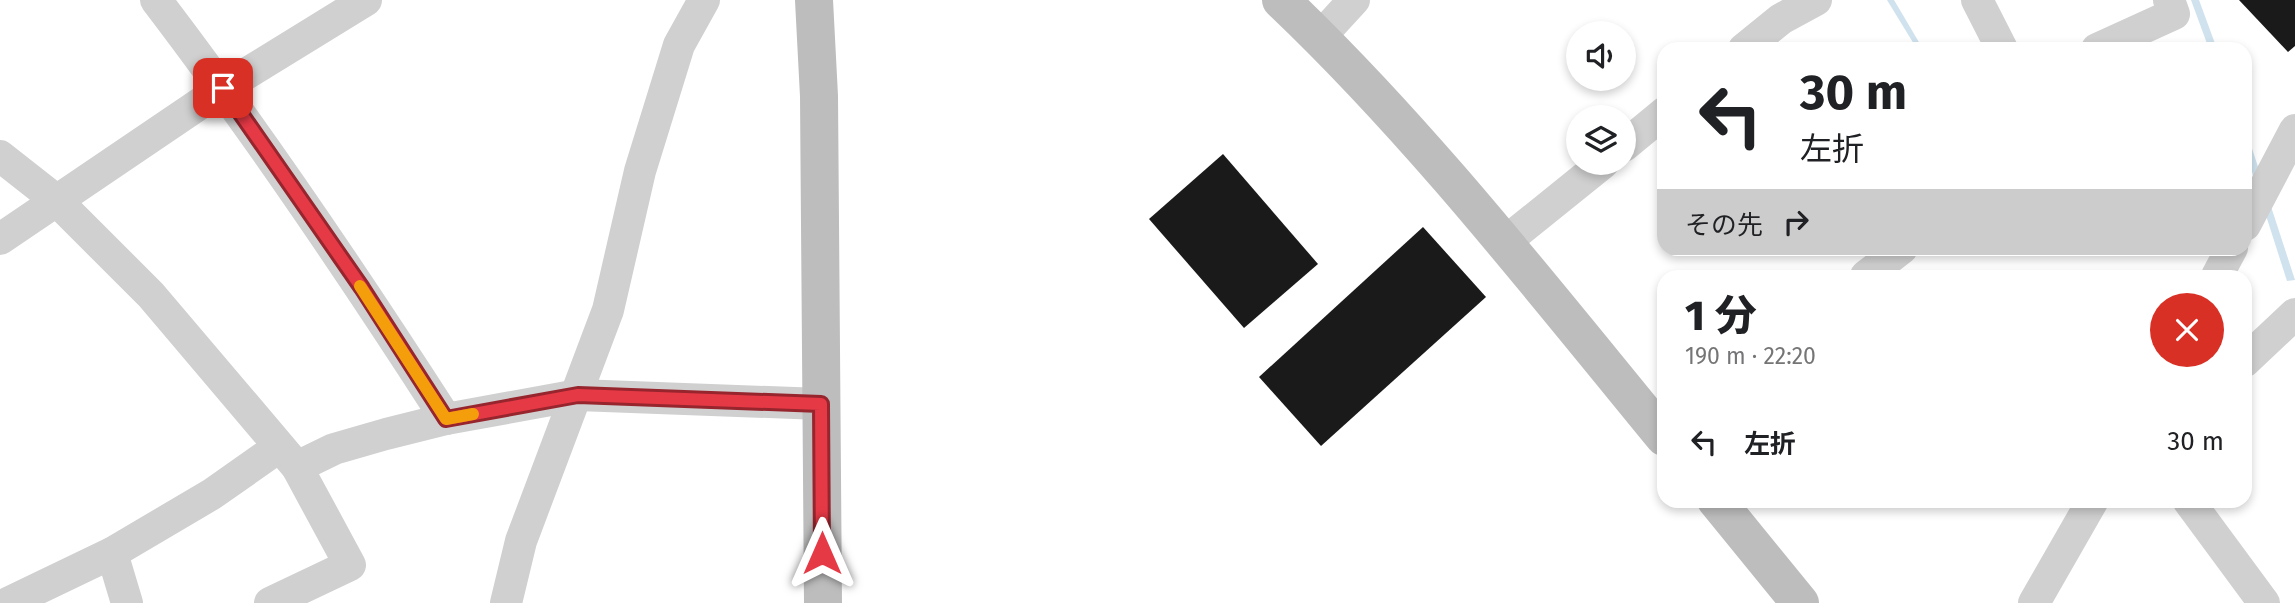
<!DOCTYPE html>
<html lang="ja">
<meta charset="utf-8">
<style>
body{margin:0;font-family:"Fira Sans","Noto Sans JP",sans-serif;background:#f6f6f6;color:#202124;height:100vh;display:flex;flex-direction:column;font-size:26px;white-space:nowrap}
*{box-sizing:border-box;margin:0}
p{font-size:23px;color:#757577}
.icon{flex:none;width:38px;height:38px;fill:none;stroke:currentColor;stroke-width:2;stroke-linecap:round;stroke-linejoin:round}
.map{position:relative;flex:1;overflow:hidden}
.drawer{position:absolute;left:1657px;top:270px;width:595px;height:238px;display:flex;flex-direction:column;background:#fff;border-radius:21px;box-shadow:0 4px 10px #0003}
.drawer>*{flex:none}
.guide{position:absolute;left:1657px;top:42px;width:595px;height:214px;border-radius:21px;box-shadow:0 4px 10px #0003;background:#fff;color:#202124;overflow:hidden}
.tools{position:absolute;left:1566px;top:21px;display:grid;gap:14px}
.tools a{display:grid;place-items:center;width:70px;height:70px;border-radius:50%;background:#fff;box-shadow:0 4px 10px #0003;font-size:35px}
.pin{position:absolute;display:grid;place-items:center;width:60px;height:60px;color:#fff;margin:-30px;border-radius:14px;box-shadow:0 4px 10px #0006}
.me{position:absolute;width:77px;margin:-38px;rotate:0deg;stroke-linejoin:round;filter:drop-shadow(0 0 5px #0008)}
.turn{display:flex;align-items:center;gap:24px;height:147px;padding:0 28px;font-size:32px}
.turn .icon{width:91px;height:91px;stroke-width:2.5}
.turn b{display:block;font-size:49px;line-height:60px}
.then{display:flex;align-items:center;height:66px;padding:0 28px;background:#0003;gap:14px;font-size:26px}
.round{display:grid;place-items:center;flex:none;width:74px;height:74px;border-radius:37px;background:#f6f6f6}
.summary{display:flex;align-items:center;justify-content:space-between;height:119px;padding:0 28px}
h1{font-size:42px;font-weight:800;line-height:52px}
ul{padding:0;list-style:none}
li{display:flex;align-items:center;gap:21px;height:105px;padding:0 28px}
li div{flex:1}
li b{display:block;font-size:26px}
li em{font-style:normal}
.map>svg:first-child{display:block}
</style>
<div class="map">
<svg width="2295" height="603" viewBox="0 0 2295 603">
<rect width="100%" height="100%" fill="#fff"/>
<!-- water -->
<g fill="#cfe2ee">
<polygon points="1887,0 1894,0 1923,49 1917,49"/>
<polygon points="2191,0 2199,0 2217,49 2209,49"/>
<polygon points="2245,127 2295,280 2287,281 2245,150"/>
</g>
<!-- building -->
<g fill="#1a1a1a">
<polygon points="2239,0 2295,0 2295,46 2288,52"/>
<polygon points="1223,154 1318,264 1244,328 1149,219"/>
<polygon points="1423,227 1486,297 1321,446 1259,377"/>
</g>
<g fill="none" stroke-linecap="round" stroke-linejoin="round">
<!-- street -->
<g stroke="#d0d0d0" stroke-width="32">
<path d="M156,0c103,135 198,276 290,419"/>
<polyline points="1977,0 2002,49"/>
<polyline points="1320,37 1354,0"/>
<polyline points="1744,49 1781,19 1816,0"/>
<polyline points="2097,49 2174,14 2169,0"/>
<polyline points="1624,146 1664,113"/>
<polyline points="0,156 56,200 151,295 297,467 350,565 270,603"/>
<polyline points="2245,225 2295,130"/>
<polyline points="0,239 223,88 366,0"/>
<polyline points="1505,242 1603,163"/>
<polyline points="1866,276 1902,248"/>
<polyline points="2217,276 2232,248"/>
<polyline points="2245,361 2295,314"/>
<polyline points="297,467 334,449 386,434 446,419 578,395 821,404"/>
<polyline points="2188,500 2264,603"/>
<polyline points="112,553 127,603"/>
<polyline points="8,603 112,553 212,494 279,447"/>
<polyline points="506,603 521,541 608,310 640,171 679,45 704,0"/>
<polyline points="2034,603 2093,500"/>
</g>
<!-- secondary -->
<g stroke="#bdbdbd" stroke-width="38">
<polyline points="814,0 819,96 823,603"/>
<path d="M1281,0c139,132 262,290 383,437"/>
<polyline points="1716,500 1800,603"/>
</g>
</g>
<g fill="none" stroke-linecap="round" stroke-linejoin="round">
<defs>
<polyline id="route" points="223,88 362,288 446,419 578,395 821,404 822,553"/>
</defs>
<!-- route casing -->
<use href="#route" stroke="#96252e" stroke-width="18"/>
<!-- route -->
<use href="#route" stroke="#e63946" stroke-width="12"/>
<!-- slow -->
<polyline stroke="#f59e0b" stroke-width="12" points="360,286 446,419 473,414"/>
</g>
</svg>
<div class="tools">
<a><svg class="icon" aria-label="sound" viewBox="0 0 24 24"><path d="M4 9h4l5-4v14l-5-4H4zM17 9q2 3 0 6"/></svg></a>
<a><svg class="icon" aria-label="layers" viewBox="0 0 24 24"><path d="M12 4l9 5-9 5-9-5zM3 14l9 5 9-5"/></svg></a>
</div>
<div class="pin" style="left:223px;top:88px;background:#d93025"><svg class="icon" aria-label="arrive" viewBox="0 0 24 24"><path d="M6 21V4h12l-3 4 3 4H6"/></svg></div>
<svg class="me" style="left:822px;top:553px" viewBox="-20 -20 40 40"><path d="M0-17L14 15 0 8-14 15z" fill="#e63946" stroke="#fff" stroke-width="4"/></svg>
<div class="guide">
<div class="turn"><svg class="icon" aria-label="left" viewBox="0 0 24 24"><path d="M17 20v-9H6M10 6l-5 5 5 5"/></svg><div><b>30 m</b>左折</div></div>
<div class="then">その先<svg class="icon" aria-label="right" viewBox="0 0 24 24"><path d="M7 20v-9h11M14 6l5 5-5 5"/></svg></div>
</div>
<section class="drawer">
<div class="summary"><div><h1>1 分</h1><p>190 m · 22:20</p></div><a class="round" style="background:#d93025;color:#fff"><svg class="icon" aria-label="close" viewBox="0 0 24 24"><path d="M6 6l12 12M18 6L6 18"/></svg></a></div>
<ul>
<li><svg class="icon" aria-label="left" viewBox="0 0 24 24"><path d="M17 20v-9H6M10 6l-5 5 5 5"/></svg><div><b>左折</b></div><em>30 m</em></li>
</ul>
</section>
</div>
